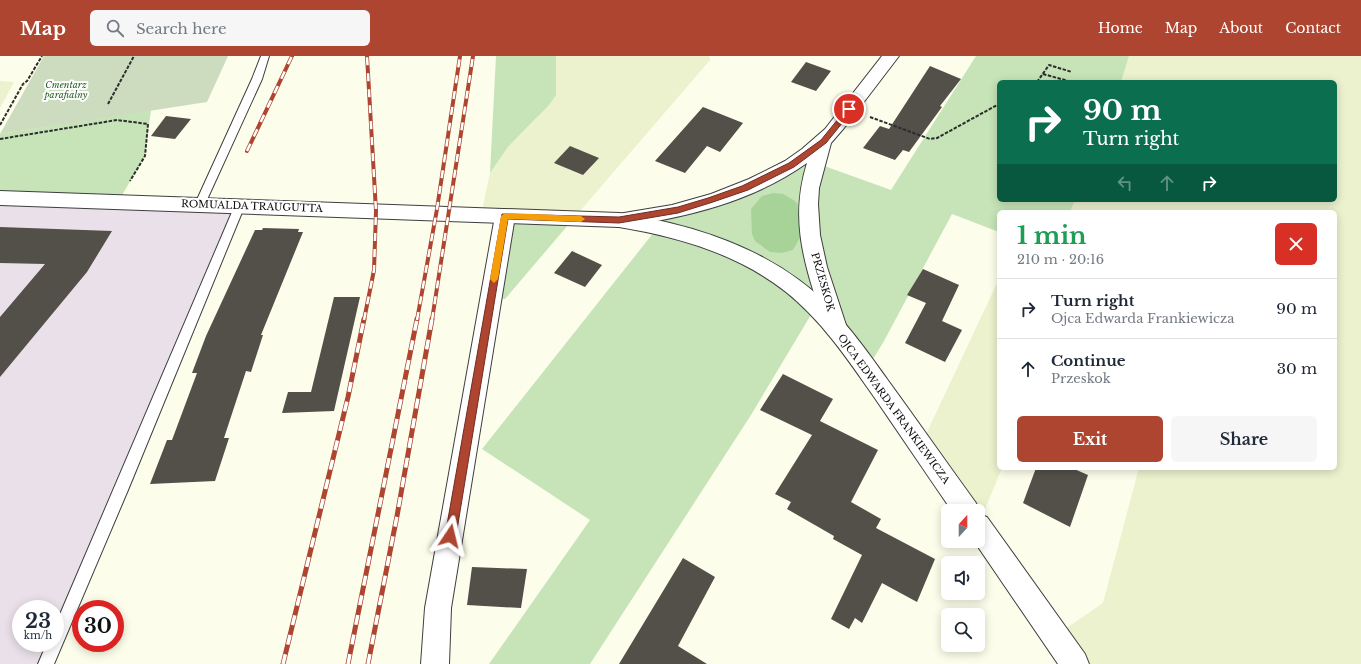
<!DOCTYPE html>
<meta charset="utf-8">
<style>
body{margin:0;font-family:"Libre Baskerville",serif;background:#f6f6f7;color:#1f2937;height:100vh;display:flex;flex-direction:column;font-size:15px;white-space:nowrap}
*{box-sizing:border-box;margin:0}
p{font-size:13px;color:#747a83}
.icon{flex:none;width:22px;height:22px;fill:none;stroke:currentColor;stroke-width:2;stroke-linecap:round;stroke-linejoin:round}
.map{position:relative;flex:1;overflow:hidden}
.panel{position:absolute;left:997px;top:154px;width:340px;height:260px;display:flex;flex-direction:column;background:#fff;border-radius:6px;box-shadow:0 2px 10px #0003}
.panel>*{flex:none}
.guide{position:absolute;left:997px;top:24px;width:340px;height:122px;border-radius:6px;box-shadow:0 2px 10px #0003;background:#0b6e4f;color:#fff;overflow:hidden}
.needle{width:26px;rotate:21deg}
.controls{position:absolute;left:941px;top:448px;display:grid;gap:8px}
.controls a{display:grid;place-items:center;width:44px;height:44px;border-radius:6px;background:#fff;box-shadow:0 2px 10px #0003;font-size:20px}
.speed{position:absolute;left:12px;top:544px;display:flex;gap:8px;font-size:20px;font-weight:700;text-align:center}
.speed>*{display:grid;place-content:center;width:52px;height:52px;border-radius:50%;background:#fff;box-shadow:0 2px 10px #0003;line-height:1}
.speed small{font-size:10px;font-weight:400}
.speed .limit{border:6px solid #d22;background:#fff;color:#111}
.pin{position:absolute;display:grid;place-items:center;width:34px;height:34px;color:#fff;margin:-17px;border:2px solid #fff;border-radius:50%;box-shadow:0 1px 4px #0007}
.me{position:absolute;width:44px;margin:-22px;rotate:10deg;stroke-linejoin:round;filter:drop-shadow(0 0 3px #0008)}
.turn{display:flex;align-items:center;gap:14px;height:84px;padding:0 20px;font-size:18px}
.turn .icon{width:52px;height:52px;stroke-width:2.5}
.turn b{display:block;font-size:28px;line-height:34px}
.lanes{display:flex;align-items:center;height:38px;padding:0 20px;background:#0003;justify-content:center;gap:20px;direction:ltr}
.lanes .off{opacity:.35}
.round{display:grid;place-items:center;flex:none;width:42px;height:42px;border-radius:6px;background:#f6f6f7}
.summary{display:flex;align-items:center;justify-content:space-between;height:68px;padding:0 20px}
h1{font-size:24px;font-weight:700;line-height:30px;color:#1e9e55}
.primary-button{display:flex;gap:8px;margin-top:auto;padding:8px 20px}
.primary-button a{flex:1;height:46px;border-radius:6px;background:#ae4530;color:#fff;font-size:16px;font-weight:700;line-height:46px;text-align:center}
.primary-button a+a{background:#f6f6f7;color:#1f2937}
ul{padding:0;list-style:none}
li{display:flex;align-items:center;gap:12px;height:60px;padding:0 20px;border-top:1px solid #e0e1e3}
li div{flex:1}
li b{display:block;font-size:15px}
li em{font-style:normal}
header{display:flex;align-items:center;gap:24px;box-sizing:border-box;height:56px;padding:0 20px;background:#ae4530;color:#fff}
header strong{font-size:19px}
nav{display:flex;gap:22px;margin-inline-start:auto;font-size:14px}
.search{width:280px;height:36px;background:#f6f6f7;display:flex;align-items:center;gap:10px;box-sizing:border-box;padding:0 14px;border-radius:6px;color:#747a83;font-size:15px}
.map>svg:first-child{display:block}
</style>
<header>
<strong>Map</strong>
<div class="search"><svg class="icon" aria-label="search" viewBox="0 0 24 24"><circle cx="10" cy="10" r="6"/><path d="M15 15l6 6"/></svg>Search here</div>
<nav><a>Home</a><a>Map</a><a>About</a><a>Contact</a></nav>
</header>
<div class="map">
<svg width="1361" height="608" viewBox="0 0 1361 608">
<rect width="100%" height="100%" fill="#fdfdeb"/>
<!-- industrial -->
<path fill="#eae0e9" fill-rule="evenodd" d="M0,142l240,7 -119,285 -75,174h-46zM21,553h34v34h-34z"/>
<!-- farmland -->
<g fill="#ecf1ce">
<polygon points="556,0 709,0 710,4 574,162 481,159 490,117 508,91 535,64 556,39"/>
<polygon points="1129,0 1361,0 1361,608 1075,608 1055,580 1103,547 1139,412 1335,412 1335,156 1070,156 1075,144 1335,144 1335,26 1121,26"/>
<polygon points="0,25 14,26 0,52"/>
<polygon points="999,223 999,412 1002,412 978,470 978,455 921,389"/>
</g>
<!-- green -->
<g fill="#c6e4b8">
<polygon points="496,0 556,0 556,39 549,49 508,91 490,117"/>
<polygon points="976,0 1129,0 1121,26 999,26 999,144 1075,144 1070,156 999,156 999,176 952,158 884,285 867,313 815,252 751,359 590,608 489,608 590,464 482,393 658,171 648,168 710,144 823,85 816,107 891,134"/>
<polygon points="151,54 145,100 118,146 0,142 0,78"/>
<polygon points="505,160 574,162 505,243 491,242"/>
</g>
<!-- forest -->
<polygon fill="#a7d399" points="773,137 783,138 795,145 799,150 801,180 793,194 782,197 770,196 755,185 752,178 751,153 762,140"/>
<!-- cemetery -->
<polygon fill="#cddcbf" points="44,0 228,0 207,46 0,78"/>
<!-- building -->
<g fill="#534f49">
<polygon points="806,6 831,15 816,35 791,26"/>
<polygon points="930,10 961,23 940,50 942,51 909,96 903,94 895,104 863,92 880,70 889,73"/>
<polygon points="703,51 743,67 720,96 707,90 685,117 655,105"/>
<polygon points="166,60 191,63 175,83 151,80"/>
<polygon points="570,90 599,102 583,119 554,107"/>
<polygon points="0,171 112,175 87,216 0,321 0,261 45,208 0,207"/>
<polygon points="263,172 299,173 298,176 303,176 261,279 263,279 251,316 246,315 224,382 229,382 215,425 150,428 167,384 172,384 197,317 192,317 206,280 255,174 262,174"/>
<polygon points="572,195 602,209 585,231 554,217"/>
<polygon points="923,213 959,229 942,265 962,274 945,306 905,287 926,247 907,239"/>
<polygon points="334,241 360,241 334,355 282,357 288,336 311,336"/>
<polygon points="783,318 833,343 820,365 878,394 851,446 881,463 876,472 935,503 917,546 882,527 862,567 855,562 849,573 831,563 862,499 833,483 834,480 787,453 791,446 775,438 812,379 760,354"/>
<polygon points="1036,412 1072,412 1088,419 1070,471 1023,447"/>
<polygon points="683,502 715,521 678,590 707,608 619,608"/>
<polygon points="472,511 527,513 521,552 467,549"/>
</g>
<g fill="none" stroke-linecap="round" stroke-linejoin="round">
<defs>
<g id="service">
<polygon points="261,0 269,0 262,23 205,148 204,151 196,151 195,148 252,23"/>
<polygon points="240,145 244,146 245,149 128,434 54,608 38,608 47,587 55,587 55,570 235,149 236,146"/>
</g>
<g id="minor">
<path d="M882,0h17l-55,72 -13,15 -12,45 -1,16 2,31 7,32 20,61 -3,6 -8,3 -8,-3 -3,-6c-18,-58 -37,-104 -18,-165 -55,39 -122,55 -188,64l-7,-2 -3,-5 3,-5 60,-10 39,-11 38,-15 36,-18 17,-12 23,-20z"/>
<polygon points="505,153 512,155 515,160 451,552 449,608 421,608 425,552 495,160 498,155"/>
</g>
<path id="tertiary" d="M0,135l619,22c64,10 127,28 180,67 36,26 63,64 88,99 30,41 59,83 89,124l3,8 -1,3 9,3 98,137 4,10h-31l-84,-123h4v-30h-26c-27,-39 -53,-78 -80,-117 -25,-36 -51,-74 -86,-102 -48,-38 -107,-55 -167,-65l-619,-22z"/>
</defs>
<!-- service casing -->
<use href="#service" stroke="#3e3e3e" stroke-width="2"/>
<!-- minor casing -->
<use href="#minor" stroke="#3e3e3e" stroke-width="2"/>
<!-- tertiary casing -->
<use href="#tertiary" stroke="#3e3e3e" stroke-width="2"/>
<!-- path -->
<g stroke="#2d2d2d" stroke-width="2" stroke-dasharray="3.5 1.5" stroke-linecap="butt">
<polyline points="1043,18 1072,26"/>
<polyline points="1037,26 1049,9 1072,16"/>
<polyline points="108,48 134,0"/>
<polyline points="870,61 930,83 937,82 999,48"/>
<polyline points="0,69 23,28 27,25 42,0"/>
<polyline points="0,83 117,64 148,68 145,100 130,125"/>
</g>
<!-- service -->
<use href="#service" fill="#fff" fill-rule="evenodd"/>
<!-- minor -->
<use href="#minor" fill="#fff" fill-rule="evenodd"/>
<!-- tertiary -->
<use href="#tertiary" fill="#fff" fill-rule="evenodd"/>
<defs>
<g id="rail-far1">
<polyline points="247,95 292,0"/>
<polyline points="364,264 374,214 376,155 367,0"/>
<polyline points="417,264 437,153 460,0"/>
<polyline points="432,264 473,0"/>
</g>
<g id="rail">
<polyline points="283,608 348,341 364,263"/>
<polyline points="348,608 417,263"/>
<polyline points="368,608 397,460 432,263"/>
</g>
</defs>
<!-- rail-far1 casing -->
<use href="#rail-far1" stroke="#ae4530" stroke-width="4"/>
<!-- rail casing -->
<use href="#rail" stroke="#ae4530" stroke-width="5"/>
<!-- rail-far1 -->
<use href="#rail-far1" stroke="#fff" stroke-width="2.5" stroke-dasharray="8" stroke-linecap="butt"/>
<!-- rail -->
<use href="#rail" stroke="#fff" stroke-width="3.5" stroke-dasharray="10" stroke-linecap="butt"/>
</g>
<!-- route -->
<polygon fill="#ae4530" stroke="#712d1f" points="849,51 852,52 852,55 826,87 794,111 748,134 713,146 678,157 619,167 508,163 456,480 454,484 450,485 447,484 445,480 502,158 619,161 678,151 708,142 742,130 789,107 821,84 847,52"/>
<!-- slow -->
<polygon fill="#f59e0b" points="505,157 581,160 585,163 581,166 508,163 498,223 494,227 490,223 501,160"/>
<g text-anchor="middle" dominant-baseline="central" stroke-width="4" stroke-linejoin="round" paint-order="stroke">
<!-- far-park labels -->
<g font-size="9" font-style="italic" fill="#225c22" stroke="#fff">
<text x="66" y="28">Cmentarz<tspan x="66" dy="10">parafialny</tspan></text>
</g>
<!-- street labels -->
<g font-size="10" fill="#0b0b0b" stroke="#fff">
<text transform="translate(252 150) rotate(2)">ROMUALDA TRAUGUTTA</text>
<text transform="translate(823 226) rotate(74)">PRZESKOK</text>
<text transform="translate(894 353) rotate(54)">OJCA EDWARDA FRANKIEWICZA</text>
</g>
</g>
</svg>
<div class="controls">
<a><svg class="needle" viewBox="-14 -14 28 28"><path d="M0-13l5 13h-10z" fill="#e53935"/><path d="M0 13l5-13h-10z" fill="#747a83"/></svg></a>
<a><svg class="icon" aria-label="sound" viewBox="0 0 24 24"><path d="M4 9h4l5-4v14l-5-4H4zM17 9q2 3 0 6"/></svg></a>
<a><svg class="icon" aria-label="search" viewBox="0 0 24 24"><circle cx="10" cy="10" r="6"/><path d="M15 15l6 6"/></svg></a>
</div>
<div class="speed"><div>23<small>km/h</small></div><div class="limit">30</div></div>
<div class="pin" style="left:849px;top:53px;background:#d93025"><svg class="icon" aria-label="arrive" viewBox="0 0 24 24"><path d="M6 21V4h12l-3 4 3 4H6"/></svg></div>
<svg class="me" style="left:450px;top:480px" viewBox="-20 -20 40 40"><path d="M0-17L14 15 0 8-14 15z" fill="#ae4530" stroke="#fff" stroke-width="4"/></svg>
<div class="guide">
<div class="turn"><svg class="icon" aria-label="right" viewBox="0 0 24 24"><path d="M7 20v-9h11M14 6l5 5-5 5"/></svg><div><b>90 m</b>Turn right</div></div>
<div class="lanes"><svg class="icon off" aria-label="left" viewBox="0 0 24 24"><path d="M17 20v-9H6M10 6l-5 5 5 5"/></svg><svg class="icon off" aria-label="ahead" viewBox="0 0 24 24"><path d="M12 20V5M6 11l6-6 6 6"/></svg><svg class="icon" aria-label="right" viewBox="0 0 24 24"><path d="M7 20v-9h11M14 6l5 5-5 5"/></svg></div>
</div>
<section class="panel">
<div class="summary"><div><h1>1 min</h1><p>210 m · 20:16</p></div><a class="round" style="background:#d93025;color:#fff"><svg class="icon" aria-label="close" viewBox="0 0 24 24"><path d="M6 6l12 12M18 6L6 18"/></svg></a></div>
<ul>
<li><svg class="icon" aria-label="right" viewBox="0 0 24 24"><path d="M7 20v-9h11M14 6l5 5-5 5"/></svg><div><b>Turn right</b><p>Ojca Edwarda Frankiewicza</p></div><em>90 m</em></li>
<li><svg class="icon" aria-label="ahead" viewBox="0 0 24 24"><path d="M12 20V5M6 11l6-6 6 6"/></svg><div><b>Continue</b><p>Przeskok</p></div><em>30 m</em></li>
</ul>
<div class="primary-button"><a>Exit</a><a>Share</a></div>
</section>
</div>
